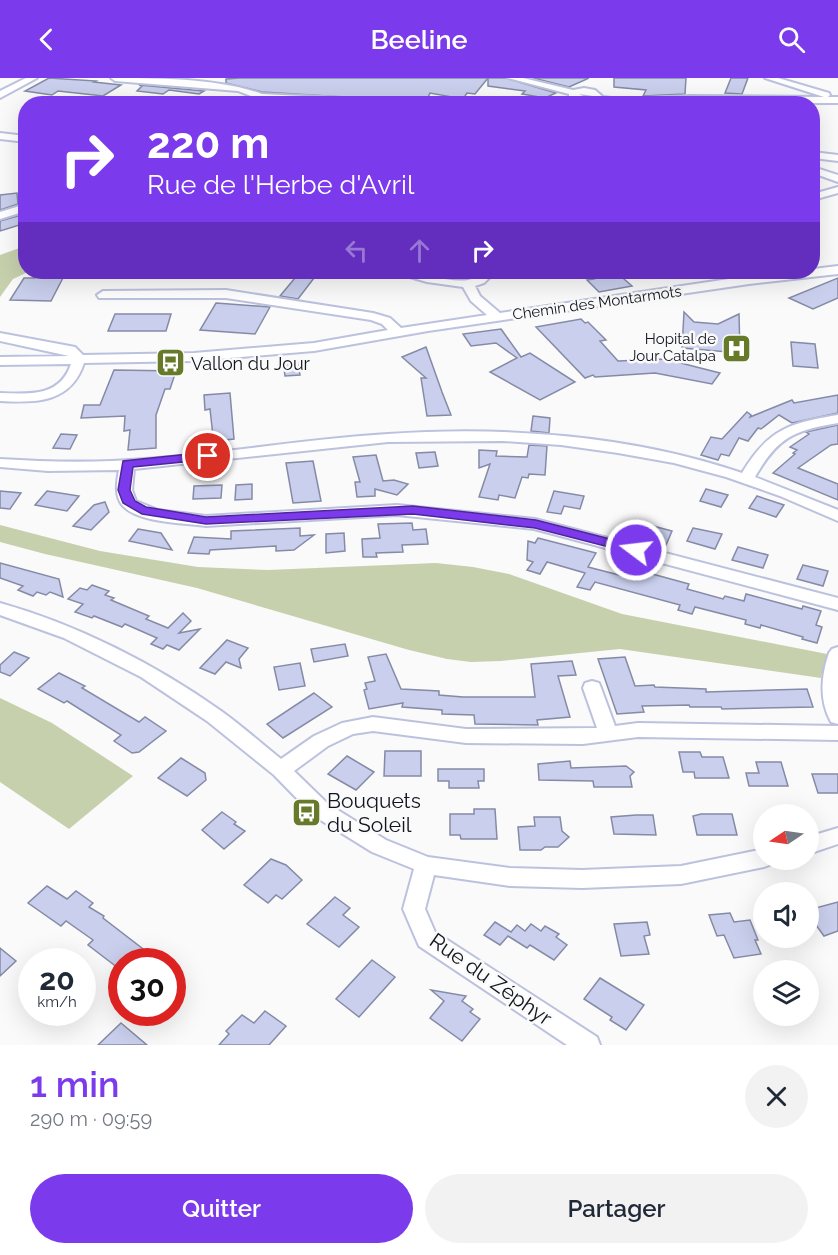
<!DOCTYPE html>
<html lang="fr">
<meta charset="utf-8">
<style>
body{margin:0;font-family:Raleway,sans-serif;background:#f2f2f3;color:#1f2937;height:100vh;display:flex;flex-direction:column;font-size:22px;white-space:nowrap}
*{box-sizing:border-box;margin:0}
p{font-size:20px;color:#747a83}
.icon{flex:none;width:33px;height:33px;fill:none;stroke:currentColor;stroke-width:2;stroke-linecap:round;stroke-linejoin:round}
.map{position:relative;height:967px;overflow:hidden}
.side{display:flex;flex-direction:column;background:#fff;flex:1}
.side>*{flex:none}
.guide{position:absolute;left:18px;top:18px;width:802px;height:183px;border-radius:24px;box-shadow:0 6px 24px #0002;background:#7c3aed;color:#fff;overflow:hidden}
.needle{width:39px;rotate:257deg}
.fabs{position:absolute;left:753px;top:726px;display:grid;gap:12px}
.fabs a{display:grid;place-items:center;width:66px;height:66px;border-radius:50%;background:#fff;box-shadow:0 6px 24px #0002;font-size:30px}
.speed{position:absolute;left:18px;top:870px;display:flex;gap:12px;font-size:30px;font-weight:700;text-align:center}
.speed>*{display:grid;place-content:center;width:78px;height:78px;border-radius:50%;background:#fff;box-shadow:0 6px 24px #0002;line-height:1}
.speed small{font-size:15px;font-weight:400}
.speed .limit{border:9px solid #d22;background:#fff;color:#111}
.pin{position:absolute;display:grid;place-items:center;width:51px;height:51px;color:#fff;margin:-26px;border:3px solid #fff;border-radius:50%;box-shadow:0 2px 6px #0007}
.me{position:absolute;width:66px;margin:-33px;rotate:285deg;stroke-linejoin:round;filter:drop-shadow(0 0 4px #0008)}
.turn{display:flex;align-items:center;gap:21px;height:126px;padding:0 30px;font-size:27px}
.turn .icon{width:78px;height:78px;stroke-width:2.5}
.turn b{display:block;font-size:42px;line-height:51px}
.lanes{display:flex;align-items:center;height:57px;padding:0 30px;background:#0003;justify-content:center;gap:30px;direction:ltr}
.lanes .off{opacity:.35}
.round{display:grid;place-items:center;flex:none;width:63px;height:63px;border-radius:32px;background:#f2f2f3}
.summary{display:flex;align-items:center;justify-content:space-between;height:102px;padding:0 30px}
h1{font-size:36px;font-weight:600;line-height:45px;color:#7c3aed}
.button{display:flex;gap:12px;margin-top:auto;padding:12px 30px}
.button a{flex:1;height:69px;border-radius:36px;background:#7c3aed;color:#fff;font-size:24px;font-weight:600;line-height:69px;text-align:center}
.button a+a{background:#f2f2f3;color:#1f2937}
header{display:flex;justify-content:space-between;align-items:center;height:78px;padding:0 30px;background:#7c3aed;color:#fff;font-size:27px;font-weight:600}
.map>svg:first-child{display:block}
</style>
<header><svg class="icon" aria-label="back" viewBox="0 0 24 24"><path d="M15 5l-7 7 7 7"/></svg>Beeline<svg class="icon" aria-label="search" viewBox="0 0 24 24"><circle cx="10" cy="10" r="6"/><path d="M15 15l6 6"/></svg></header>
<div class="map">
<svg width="838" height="967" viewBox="0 0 838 967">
<rect width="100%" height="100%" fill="#fafafa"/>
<!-- green -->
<g fill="#c6d0ad">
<polygon points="25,168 26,194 28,194 13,201 0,219 0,177"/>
<polygon points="0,447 100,473 198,489 268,492 436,485 473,489 509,496 622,536 827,576 821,600 620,571 501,583 471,584 447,581 409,572 197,510 45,476 0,464"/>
<polygon points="0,620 52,645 133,698 69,751 0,704"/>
</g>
<!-- building -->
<g fill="#c9cfec" stroke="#858ba6" stroke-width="1.5">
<polygon points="49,0 96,3 94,4 121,7 103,18 58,13 52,17 25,13"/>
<polygon points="240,0 488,0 475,16 467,15 463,21 430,15 426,24 262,14 226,5 226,1"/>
<polygon points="488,0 506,0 556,15 545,20 522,16 525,13 488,8"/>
<polygon points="533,0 589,0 569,9"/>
<polygon points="614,0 686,0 685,16 643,18 646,12 614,9"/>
<polygon points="731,0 748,0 742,16 725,15"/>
<polygon points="139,7 204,13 199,16 169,12 163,16 137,13 142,8"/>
<polygon points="17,115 18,126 0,132 0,117"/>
<polygon points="25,136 26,145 0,153 0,143"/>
<polygon points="43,194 66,194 51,223 10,222 24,200 35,200 37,196"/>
<polygon points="300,194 314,200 298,221 280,218"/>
<polygon points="587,194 616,194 632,208 599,214 587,202 594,201"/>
<polygon points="838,200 838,220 813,231 789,220"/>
<polygon points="216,225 270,229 255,256 200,252"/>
<polygon points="684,234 694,244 718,246 739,236 740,275 682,270"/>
<polygon points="115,236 171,236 166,253 108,253"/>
<polygon points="581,241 585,245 588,244 606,262 600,263 618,283 665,281 720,295 712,306 655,295 595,299 593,297 585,300 536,249"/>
<polygon points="501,251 521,279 530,275 575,304 540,322 490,294 517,280 496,265 471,268 463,256"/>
<polygon points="791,264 815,266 818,290 793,288"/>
<polygon points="426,269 442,314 451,337 427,338 421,300 426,300 402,279"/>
<polygon points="297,282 300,297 285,298 283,283"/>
<polygon points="114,292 176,293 170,311 165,311 156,337 156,370 128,372 130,352 124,353 125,338 81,340 84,327 100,327"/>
<polygon points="230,315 234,361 217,363 216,358 213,358 210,331 205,332 204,317"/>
<polygon points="838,317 838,335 792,345 779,337 761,351 758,350 748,363 739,360 729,378 721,376 718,382 701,377 711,359 722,361 747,334 751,337 750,339 792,322 794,325"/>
<polygon points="533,338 550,340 549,355 531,353"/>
<polygon points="838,347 838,366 831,367 798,390 838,406 838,422 773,395 795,376 793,375 797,372 790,369 809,356 806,354"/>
<polygon points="61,356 77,357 70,371 53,370"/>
<polygon points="529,367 547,368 545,397 529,396 528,400 522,399 515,420 499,417 498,422 479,419 490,386 479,390 479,372 497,373 496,378 527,379"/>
<polygon points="435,374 438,388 419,390 416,375"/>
<polygon points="376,377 383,403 394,402 408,406 397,417 375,411 375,418 357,419 355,404 360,404 353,379"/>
<polygon points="313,383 321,423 293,425 286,385"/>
<polygon points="252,406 252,421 235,422 236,407"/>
<polygon points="222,407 221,420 193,421 194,408"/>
<polygon points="706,411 728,417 721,429 700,423"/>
<polygon points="0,413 21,415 10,431 0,430"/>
<polygon points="47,413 79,418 67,433 35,427"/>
<polygon points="554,413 584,418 580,431 564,428 561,436 547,434"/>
<polygon points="757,418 784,427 776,439 749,430"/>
<polygon points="105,424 109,434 91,452 73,448 94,427"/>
<polygon points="412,445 413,452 426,451 428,466 402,467 403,474 376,475 377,479 363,479 362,461 380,460 378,446"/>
<polygon points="642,445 672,453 666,467 635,458"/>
<polygon points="300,450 300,458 314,457 294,472 276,473 276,468 210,472 209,476 188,475 194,459 231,461 231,453"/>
<polygon points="693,450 722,456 715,471 687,463"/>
<polygon points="138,451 161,455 172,472 129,463"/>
<polygon points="344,455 345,473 326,475 326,456"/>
<polygon points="538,460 596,475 588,489 623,498 626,492 644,497 645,494 689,506 687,511 723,521 725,518 744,523 746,516 802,531 803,528 821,533 816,547 822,549 817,565 802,561 803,559 761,547 760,550 745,546 746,542 695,529 692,536 678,532 680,527 595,504 590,512 577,509 585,495 547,484 540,496 527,492 533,484 527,482 528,463 535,465"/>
<polygon points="738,469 768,477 763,490 732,482"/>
<polygon points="0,485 59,501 63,519 50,514 46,517 37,514 33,518 18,512 23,508 0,500"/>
<polygon points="803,487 828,493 823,508 797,501"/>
<polygon points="92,507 109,513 105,517 114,520 111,522 149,538 146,541 168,550 183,535 191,543 179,555 200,551 179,572 167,567 163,571 151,566 157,560 125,546 122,549 94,538 92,540 75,534 83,526 68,521 80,510 87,512"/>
<polygon points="227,562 248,570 239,581 241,590 226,584 215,596 200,590"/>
<polygon points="345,566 348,578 314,584 311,571"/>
<polygon points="14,574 29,580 10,598 0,594 0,587"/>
<polygon points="386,576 401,611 439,613 439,617 463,619 535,619 531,586 572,583 576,597 558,598 570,639 537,642 538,647 475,646 474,637 442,636 442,632 402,629 403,625 369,631 364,612 367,611 365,605 375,603 368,579"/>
<polygon points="625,579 635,608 654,607 655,609 706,611 706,614 807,611 813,629 722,631 721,629 690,629 689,627 642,628 644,634 617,636 598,581"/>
<polygon points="300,585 305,608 279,612 274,589"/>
<polygon points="59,595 85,608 82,610 139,644 145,639 166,653 139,674 132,675 114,663 121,657 67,623 64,625 38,611"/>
<polygon points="314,615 332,629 283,660 267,646"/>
<polygon points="385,673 421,673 421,698 384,698"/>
<polygon points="679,674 700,674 702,679 723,679 729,700 695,700 694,694 683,694"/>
<polygon points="347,678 374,694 356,712 328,696"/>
<polygon points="181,680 205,695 206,702 187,718 158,700"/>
<polygon points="570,683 571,690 626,688 634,694 630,698 632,709 594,709 593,703 539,702 538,686"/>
<polygon points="756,684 781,684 788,708 749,708 746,695 759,695"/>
<polygon points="438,691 484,691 484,703 478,703 479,710 449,710 449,703 438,703"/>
<polygon points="812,696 838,696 838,715 818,715"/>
<polygon points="474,731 495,731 497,761 461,761 460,757 450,757 450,736 474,736"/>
<polygon points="222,734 236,744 234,746 245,753 224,771 202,752"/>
<polygon points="701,736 732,736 737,757 697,757 693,738"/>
<polygon points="636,737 653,737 656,757 614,756 611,739"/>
<polygon points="534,739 560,739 562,753 569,759 558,769 545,769 541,772 520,772 518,749 535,748"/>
<polygon points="271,781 286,787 302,802 282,821 276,817 268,825 244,807"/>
<polygon points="47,808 67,821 76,813 93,825 89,829 104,838 103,840 160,884 122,884 122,893 88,867 93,862 66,843 61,848 28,825"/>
<polygon points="335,819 350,830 343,837 359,849 339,869 307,846"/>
<polygon points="838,824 838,853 824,858 808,836 808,832"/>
<polygon points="730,835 734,844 750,842 758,862 755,862 761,876 734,880 724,857 717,858 709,837"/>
<polygon points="495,844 511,854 517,847 525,853 531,846 541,853 545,848 559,856 556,859 567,867 554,882 530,867 527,870 508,858 500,867 484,857"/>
<polygon points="647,844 650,857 644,858 649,876 621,878 614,846"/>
<polygon points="0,870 16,883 0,898"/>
<polygon points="372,882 395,899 359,939 336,921"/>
<polygon points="600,900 644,927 626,952 610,942 612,939 584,921"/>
<polygon points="431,912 466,918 462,923 473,931 470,934 480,941 462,963 430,940 444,923"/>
<polygon points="265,933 286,948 269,967 219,967 229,956 226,953 242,937 254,945"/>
<polygon points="121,945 147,967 98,967"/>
</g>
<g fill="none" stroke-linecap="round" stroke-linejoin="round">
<defs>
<g id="street">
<polygon points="26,0 37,0 0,20 0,13"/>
<path d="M111,0c47,0 106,0 151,16l143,7 4,3h-70l-78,-4 -23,-9 -123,-10z"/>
<path d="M508,0h15l50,12 11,-2 11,2 8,7 16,2 72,-3 133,1 -59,-19h13l51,15 1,2 -2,2h10v6l-228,1c-15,-3 -26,-1 -41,-6v-4zM579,16l14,2 -6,2z"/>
<polygon points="0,55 26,58 26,64 0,61"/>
<polygon points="813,74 838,77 838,83 813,80"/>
<polygon points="813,89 838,97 838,104 813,95"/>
<polygon points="838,109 838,115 813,122 813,116"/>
<polygon points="26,126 26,133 0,141 0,134"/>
<path d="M838,188v8l-89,10 -321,47 -114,20 -120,10 -110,2c-13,40 -48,40 -84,38v-8c30,1 60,4 71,-29l-71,1v-8l69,-1 -69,-15v-8l75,14 8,8 111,-2 120,-10 74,-13 -6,-6 -11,-4 -145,-22h-127l-2,-3 6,-4 123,-1 147,23 17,5 11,10 86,-13 -16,-14 -8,-14 -36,-5 -24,-7 -2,-3c21,0 48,11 67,8 11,-2 13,-8 27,-8l-11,11 -9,3 5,10 20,17 249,-37 64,-4v-3z"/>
<path d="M838,337v8c-44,7 -61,15 -83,54l83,33v11l-58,-25 -54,-19 -52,-14 -56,-10 -57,-8 -58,-4 -115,1 -254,27 -2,21 4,11 22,9 48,6 191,-11 138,14 303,79v12l-304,-81 -137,-14 -191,11c-22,-3 -67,-3 -83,-20 -9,-10 -6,-25 -4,-36l-71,1 -48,-4v-8c48,3 96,4 145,0 81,-6 162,-20 243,-25 117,-8 243,1 354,39 26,-44 48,-50 96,-58z"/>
<path d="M0,525c78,22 155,61 221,108 21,15 40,32 60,48l33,-23 28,-13 31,-6 93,12 131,-1 -14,-40 2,-5 7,-2 7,2 2,5 14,38 23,-3 200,3v14l-200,-3 -55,7 -117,-1 -93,-12 -20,3 -25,12 -34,25 34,33 58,36 42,17 82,11 72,2 99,-4 83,-17v11h10l-2,4 -8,3 -83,17 -99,4 -72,-2 -76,-11 -9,34 10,23 162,105 3,8h-33l-148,-99 -16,-37 11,-40 -42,-17 -58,-36 -40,-41 -67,-54 -66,-44 -77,-39 -64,-23z"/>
<path d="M838,569v77l-7,-2c-12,-22 -10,-46 -2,-69l3,-4z"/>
<polygon points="838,750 838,766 808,776 808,759"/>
</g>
</defs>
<!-- street casing -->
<use href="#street" stroke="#bcc2de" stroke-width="4"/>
<!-- street -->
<use href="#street" fill="#fff" fill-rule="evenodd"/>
</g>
<!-- route -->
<polygon fill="#7c3aed" stroke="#51269a" stroke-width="1.5" points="208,374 214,378 213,381 133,389 130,412 135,423 146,429 206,439 413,428 536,442 641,469 643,472 636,476 535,450 413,436 206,446 142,436 123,425 118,412 123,383"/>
<!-- icons -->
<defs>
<symbol id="hospital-square" viewBox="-11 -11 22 22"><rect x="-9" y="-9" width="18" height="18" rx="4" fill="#677a29" stroke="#fafafa"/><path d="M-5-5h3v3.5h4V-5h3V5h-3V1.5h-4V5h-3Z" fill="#fff"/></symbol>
<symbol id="bus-square" viewBox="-11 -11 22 22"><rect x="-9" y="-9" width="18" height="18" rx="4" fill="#677a29" stroke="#fafafa"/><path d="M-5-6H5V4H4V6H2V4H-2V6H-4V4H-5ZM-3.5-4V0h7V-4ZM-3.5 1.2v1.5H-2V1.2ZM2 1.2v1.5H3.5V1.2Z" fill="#fff"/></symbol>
</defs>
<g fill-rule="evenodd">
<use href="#hospital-square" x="720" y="254" width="33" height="33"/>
<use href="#bus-square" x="154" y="268" width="33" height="33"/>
<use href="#bus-square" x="290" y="718" width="33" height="33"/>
</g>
<g text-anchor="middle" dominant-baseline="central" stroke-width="5" stroke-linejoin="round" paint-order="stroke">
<!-- far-street labels -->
<g font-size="15" fill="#12141e" stroke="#fafafa">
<text transform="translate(597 225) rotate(-8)">Chemin des Montarmots</text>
</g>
<!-- far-poi labels -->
<g font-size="15" fill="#12141e" stroke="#fafafa" text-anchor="end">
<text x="716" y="261">Hopital de<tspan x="716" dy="17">Jour Catalpa</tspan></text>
</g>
<!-- poi labels -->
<g font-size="18" fill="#12141e" stroke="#fafafa" text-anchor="start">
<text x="191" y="285">Vallon du Jour</text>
</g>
<!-- near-poi labels -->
<g font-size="21" fill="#12141e" stroke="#fafafa" text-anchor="start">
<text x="327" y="722">Bouquets<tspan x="327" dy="24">du Soleil</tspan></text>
</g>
<!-- near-street labels -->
<g font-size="21" fill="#12141e" stroke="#fafafa">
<text transform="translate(491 901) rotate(35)">Rue du Zéphyr</text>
</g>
</g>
</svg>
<div class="fabs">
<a><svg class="needle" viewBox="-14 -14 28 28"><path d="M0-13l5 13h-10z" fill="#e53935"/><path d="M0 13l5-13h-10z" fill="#747a83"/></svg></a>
<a><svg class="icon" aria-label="sound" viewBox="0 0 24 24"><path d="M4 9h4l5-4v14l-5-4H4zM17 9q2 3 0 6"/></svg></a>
<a><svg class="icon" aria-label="layers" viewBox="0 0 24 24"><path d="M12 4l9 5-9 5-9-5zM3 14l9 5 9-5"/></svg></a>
</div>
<div class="speed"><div>20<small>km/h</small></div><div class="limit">30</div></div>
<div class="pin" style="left:208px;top:378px;background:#d93025"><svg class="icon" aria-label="arrive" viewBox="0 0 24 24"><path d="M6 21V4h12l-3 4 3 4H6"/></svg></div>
<svg class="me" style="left:636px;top:472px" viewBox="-20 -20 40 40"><circle r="17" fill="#7c3aed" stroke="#fff" stroke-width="3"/><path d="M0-11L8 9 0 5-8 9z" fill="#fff"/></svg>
<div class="guide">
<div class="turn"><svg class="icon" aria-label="right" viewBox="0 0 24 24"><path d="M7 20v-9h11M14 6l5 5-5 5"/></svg><div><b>220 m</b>Rue de l'Herbe d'Avril</div></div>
<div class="lanes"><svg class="icon off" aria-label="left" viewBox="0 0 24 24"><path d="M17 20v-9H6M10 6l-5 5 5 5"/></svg><svg class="icon off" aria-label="ahead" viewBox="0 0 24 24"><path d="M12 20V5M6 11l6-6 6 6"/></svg><svg class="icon" aria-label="right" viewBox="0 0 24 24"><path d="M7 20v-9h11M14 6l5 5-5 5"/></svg></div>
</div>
</div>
<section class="side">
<div class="summary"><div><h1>1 min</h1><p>290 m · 09:59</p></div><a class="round"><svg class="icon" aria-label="close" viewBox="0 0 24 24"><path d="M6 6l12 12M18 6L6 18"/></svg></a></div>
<div class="button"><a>Quitter</a><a>Partager</a></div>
</section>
